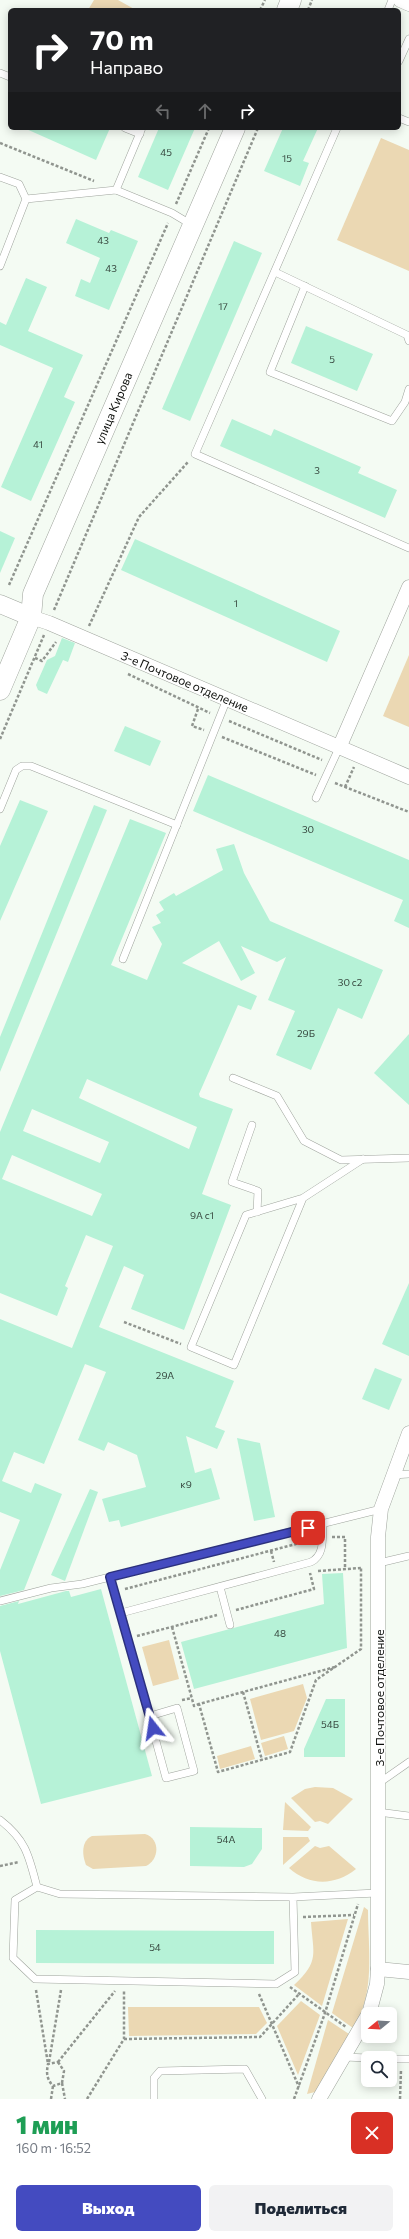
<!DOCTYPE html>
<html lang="ru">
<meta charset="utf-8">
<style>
body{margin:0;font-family:Commissioner,sans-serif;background:#f2f2f3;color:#1f2937;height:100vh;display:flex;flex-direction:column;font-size:15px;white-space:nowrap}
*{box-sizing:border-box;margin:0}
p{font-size:13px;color:#747a83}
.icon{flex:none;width:22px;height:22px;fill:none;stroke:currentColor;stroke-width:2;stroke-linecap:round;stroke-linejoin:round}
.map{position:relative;height:2099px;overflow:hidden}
.sheet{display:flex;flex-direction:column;background:#fff;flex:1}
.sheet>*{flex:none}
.top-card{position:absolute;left:8px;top:8px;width:393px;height:122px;border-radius:6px;box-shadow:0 2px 10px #0003;background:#202124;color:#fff;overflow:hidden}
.needle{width:26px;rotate:252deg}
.controls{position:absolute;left:361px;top:2007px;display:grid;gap:8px}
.controls a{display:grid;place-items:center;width:36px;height:36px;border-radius:6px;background:#fff;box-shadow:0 2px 10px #0003;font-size:20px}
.pin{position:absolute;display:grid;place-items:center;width:34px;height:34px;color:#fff;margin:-17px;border-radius:8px;box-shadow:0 2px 6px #0006}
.me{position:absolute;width:44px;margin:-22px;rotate:345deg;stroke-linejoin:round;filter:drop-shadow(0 0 3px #0008)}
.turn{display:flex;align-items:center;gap:14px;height:84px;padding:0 16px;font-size:18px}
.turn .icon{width:52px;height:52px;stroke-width:2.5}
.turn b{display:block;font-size:28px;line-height:34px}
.lanes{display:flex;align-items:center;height:38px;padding:0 16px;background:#0003;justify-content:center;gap:20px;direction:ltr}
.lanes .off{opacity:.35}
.round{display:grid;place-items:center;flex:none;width:42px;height:42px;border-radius:6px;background:#f2f2f3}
.head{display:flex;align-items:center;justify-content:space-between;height:68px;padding:0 16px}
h1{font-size:24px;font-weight:800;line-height:30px;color:#1e9e55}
.primary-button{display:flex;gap:8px;margin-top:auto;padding:8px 16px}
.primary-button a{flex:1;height:46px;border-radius:6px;background:#444bc0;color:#fff;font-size:16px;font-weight:800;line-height:46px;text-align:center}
.primary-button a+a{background:#f2f2f3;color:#1f2937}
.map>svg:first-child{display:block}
</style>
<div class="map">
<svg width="409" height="2099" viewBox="0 0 409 2099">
<rect width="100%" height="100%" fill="#f4fbf3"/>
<!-- green -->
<g fill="#ebd8b3">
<polygon points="94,0 118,0 136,10 88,10"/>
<polygon points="381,138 409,150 409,271 337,240"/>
<polygon points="409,655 409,727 383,716"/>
<polygon points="169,1640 179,1679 153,1686 142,1647"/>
<polygon points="303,1684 307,1698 294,1731 261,1740 250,1699"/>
<polygon points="284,1736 288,1749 265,1756 261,1743"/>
<polygon points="251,1746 255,1759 220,1769 217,1756"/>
<polygon points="315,1787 333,1788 353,1799 328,1824 320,1821 315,1822 291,1798 305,1789"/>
<polygon points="285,1802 311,1827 308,1831 283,1830"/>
<path d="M145,1834c16,5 14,26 1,32l-53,3 -7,-4c-4,-10 -5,-24 6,-29z"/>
<polygon points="283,1837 308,1837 310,1841 283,1865"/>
<path d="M315,1846l5,2 9,-2 27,23c-21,17 -47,17 -67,-1z"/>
<path d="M364,1907l4,3c0,39 8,84 -15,118l-21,-15z"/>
<path d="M348,1919l-26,87 -28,-21c26,-24 19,-31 17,-63z"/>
<polygon points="301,2001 320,2015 298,2075 277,2026"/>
<polygon points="128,2007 259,2007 267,2023 256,2034 129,2036"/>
<polygon points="328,2020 349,2034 346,2048 315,2092 307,2094"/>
</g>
<!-- building -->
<g fill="#b6f2d7" fill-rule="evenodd">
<polygon points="24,128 110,128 96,160"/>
<polygon points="159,128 195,128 168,190 138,177"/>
<polygon points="283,128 318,128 303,161 309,163 300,186 264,171"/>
<polygon points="76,219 109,233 111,230 138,241 109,310 75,296 81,279 90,283 100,258 66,243"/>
<polygon points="234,241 262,253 190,421 162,409"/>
<polygon points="26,278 47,287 28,331 83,355 64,397 75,402 31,501 1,487 53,368 0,345 0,322 6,325"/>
<polygon points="306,326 373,354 357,391 291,363"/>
<polygon points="232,419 271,436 274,429 361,467 358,473 397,490 385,518 220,446"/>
<polygon points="0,531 15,538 0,573"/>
<polygon points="135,539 340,631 327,662 121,570"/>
<polygon points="62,638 75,643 68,662 63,660 47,694 38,690 36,685 47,660 55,656"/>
<polygon points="125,726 161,741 150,766 114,751"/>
<polygon points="208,775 409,860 409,928 394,921 403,900 193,811"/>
<polygon points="20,800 48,811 0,921 0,846"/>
<polygon points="94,805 107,810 0,1072 0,1037"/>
<path d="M130,819l36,14 -55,132 36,15 15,-36 -10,-17 9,-4 -5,-8 8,-5 -5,-8 15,-9 2,3 47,-26 -7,-21 18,-5 10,29 26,48 113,49 -21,49 -24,-11 -27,62 -35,-15 19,-44 -27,-11 18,-43 -9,5 -36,-16 14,27 -14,8 -22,-40 -37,22 75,33 -6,14 -13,-5 -39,89 1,3 33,12 -31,85 29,11 -47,125 -53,-21 13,-34 -20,-9 -25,61 135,54 -19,46 10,4 -8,18 -31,-13 9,37 16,-5 9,31 -99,28 -2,-7 -10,2 -7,-23 44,-12 -9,-32 -29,-13 -4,9 -26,-11 28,-68 -21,-8 -41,100 -30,-12 -12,29 29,12 4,-10 27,11 -38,96 -24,6v-26l20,-50 -20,-8v-193l72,29 41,-102 -27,-11 -21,51 3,2 -11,28 -57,-23v-161zM87,1079l110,48 -8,22 -110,-51zM32,1109l77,33 -9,21 -77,-32zM12,1155l90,39 -10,22 -90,-37z"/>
<polygon points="409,1034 409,1105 374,1073"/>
<polygon points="409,1283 409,1356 382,1344"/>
<polygon points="375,1368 402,1379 389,1410 362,1399"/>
<polygon points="237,1438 260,1443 275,1517 254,1521"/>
<polygon points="90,1489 98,1492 65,1581 51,1575"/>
<polygon points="343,1573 347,1648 194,1689 181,1642 324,1604 322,1574"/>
<polygon points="101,1589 152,1776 41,1804 0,1651 0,1606 19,1601 18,1604 66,1591 69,1591 71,1597"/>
<polygon points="326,1699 345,1699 345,1757 304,1757 304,1749"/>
<polygon points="190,1827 262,1828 262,1849 252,1864 244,1867 190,1866"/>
<polygon points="36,1930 274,1931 274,1964 36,1963"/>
</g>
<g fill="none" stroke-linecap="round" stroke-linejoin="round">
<defs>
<g id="service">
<polyline points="388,10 392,0"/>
<polyline points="399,61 409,39"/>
<polyline points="0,73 10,77"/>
<polyline points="399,118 409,122"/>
<polyline points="125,128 140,134"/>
<polyline points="337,128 195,454 409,548"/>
<polyline points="0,177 19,184 26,199 0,266"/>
<polyline points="116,190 142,128"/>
<polyline points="26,199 116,190 172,213 192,225"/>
<polyline points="275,272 407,335 409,341"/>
<polyline points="305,286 270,372 392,421 405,402 409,389"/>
<polyline points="316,798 339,748"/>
<polyline points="0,809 16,770 22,766 31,766 177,825"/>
<polyline points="123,959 227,699"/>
<polyline points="233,1078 277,1096 304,1141 341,1160 409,1158"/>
<polyline points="252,1125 232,1182 258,1191 257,1212"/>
<polyline points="303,1198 246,1215 191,1347 234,1365 303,1198 363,1159"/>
<polyline points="392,1475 409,1474"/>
<polyline points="379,1563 409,1556"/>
<polyline points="110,1577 121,1613"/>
<polyline points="220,1587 230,1625"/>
<polyline points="0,1601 51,1588 82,1584 381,1509"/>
<path d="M150,1716l27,-8 17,63 -28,7 -45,-165 190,-51c14,-7 11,-24 12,-38"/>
<polyline points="379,1783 409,1762"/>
<polyline points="378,1812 409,1816"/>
<path d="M0,1820c26,20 29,36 37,67"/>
<polyline points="293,1897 295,1972 276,1984 35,1979 13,1958 15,1900 37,1887 60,1894 293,1897 377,1893"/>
<polyline points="344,2057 368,2058"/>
<polyline points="390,2059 409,2059"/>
<polyline points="154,2099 154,2078 160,2071 245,2069 262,2099"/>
</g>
<g id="minor">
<polyline points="400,0 409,4"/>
<polyline points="31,617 49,623 409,777"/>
<polyline points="339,748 409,587"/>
<polyline points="378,1969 409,1972"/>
<polyline points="369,2014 377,1984 378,1969 378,1537 381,1509 409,1433"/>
<polyline points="319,2099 368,2015"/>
</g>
<polyline id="tertiary" points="0,604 31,617"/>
<g id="secondary">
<polyline points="287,10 291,0"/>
<polyline points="0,690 31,617 33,594 235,128"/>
</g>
</defs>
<!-- service casing -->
<use href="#service" stroke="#9fa49d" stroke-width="8"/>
<!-- minor casing -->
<use href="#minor" stroke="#9fa49d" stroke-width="15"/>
<!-- tertiary casing -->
<use href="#tertiary" stroke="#9fa49d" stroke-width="19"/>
<!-- secondary casing -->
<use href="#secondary" stroke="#9fa49d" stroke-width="21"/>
<!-- path -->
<g stroke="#90958f" stroke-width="2.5" stroke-dasharray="3 2" stroke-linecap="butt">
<polyline points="260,10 265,0"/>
<polyline points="308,10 312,0"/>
<polyline points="0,143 94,181"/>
<polyline points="176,204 209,128"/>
<polyline points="9,585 168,223"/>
<polyline points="54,610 258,128"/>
<polyline points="89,626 139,517 188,462"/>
<polyline points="35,658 42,661 56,642"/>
<polyline points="128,674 210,713"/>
<polyline points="198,709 192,726 204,730"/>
<polyline points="229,721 322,760"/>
<polyline points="222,737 316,775"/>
<polyline points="0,739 44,635"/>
<polyline points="335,783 409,812"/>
<polyline points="345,787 354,767"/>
<polyline points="124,1322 181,1344"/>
<polyline points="332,1537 345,1537 345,1569"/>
<polyline points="271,1551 274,1562"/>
<polyline points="318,1571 361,1568"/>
<polyline points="125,1589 311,1540"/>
<polyline points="236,1610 314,1589 310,1573"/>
<polyline points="172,1627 194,1706 199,1704"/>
<polyline points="137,1636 217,1615"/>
<polyline points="335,1667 199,1704 218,1772 290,1752 316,1680 361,1649 361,1568"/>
<polyline points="243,1692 262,1760"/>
<polyline points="182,1700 192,1698"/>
<polyline points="0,1866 19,1862"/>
<polyline points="303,1917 354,1915"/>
<polyline points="290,1987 346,2027"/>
<polyline points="36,1990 48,2064"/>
<polyline points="259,1994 299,2087"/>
<polyline points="124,2039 260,2037 299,1994"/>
<polyline points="49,2062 61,1990"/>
<polyline points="58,2062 115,1991"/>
<path d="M58,2062l6,9 -2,12 -9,3c-6,-7 -7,-12 -5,-22z"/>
<polyline points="62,2083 65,2099"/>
<polyline points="51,2099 53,2086"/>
<polyline points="87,2099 124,2039 124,1991"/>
<polyline points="294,2099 325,2013 358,1904"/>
<polyline points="400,2099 401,2070"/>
</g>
<!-- service -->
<use href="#service" stroke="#fff" stroke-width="7"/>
<!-- minor -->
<use href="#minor" stroke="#fff" stroke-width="14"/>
<!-- tertiary -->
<use href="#tertiary" stroke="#fff" stroke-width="18"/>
<!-- secondary -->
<use href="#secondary" stroke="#fff" stroke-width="20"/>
</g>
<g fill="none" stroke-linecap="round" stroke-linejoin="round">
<defs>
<polyline id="route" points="153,1728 110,1577 308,1528"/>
</defs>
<!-- route casing -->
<use href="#route" stroke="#2c317d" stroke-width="10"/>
<!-- route -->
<use href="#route" stroke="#444bc0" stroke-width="7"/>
</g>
<g text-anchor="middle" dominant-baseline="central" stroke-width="3" stroke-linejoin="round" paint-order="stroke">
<!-- number labels -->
<g font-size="10" fill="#37483f">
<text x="166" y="152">45</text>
<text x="287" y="158">15</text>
<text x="103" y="240">43</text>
<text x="111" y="268">43</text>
<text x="223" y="306">17</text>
<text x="332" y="359">5</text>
<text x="38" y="444">41</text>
<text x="317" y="470">3</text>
<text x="236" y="603">1</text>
<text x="308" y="829">30</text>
<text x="350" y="982">30 с2</text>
<text x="306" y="1033">29Б</text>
<text x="202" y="1215">9А с1</text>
<text x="165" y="1375">29А</text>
<text x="186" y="1484">к9</text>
<text x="280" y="1633">48</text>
<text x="330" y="1724">54Б</text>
<text x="226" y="1839">54А</text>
<text x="155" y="1947">54</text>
</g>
<!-- street labels -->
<g font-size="12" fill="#0d0f0c" stroke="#fff">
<text transform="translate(113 408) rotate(-67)">улица Кирова</text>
<text transform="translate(185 681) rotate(23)">3-е Почтовое отделение</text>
<text transform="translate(379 1698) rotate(-90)">3-е Почтовое отделение</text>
</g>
</g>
</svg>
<div class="controls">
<a><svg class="needle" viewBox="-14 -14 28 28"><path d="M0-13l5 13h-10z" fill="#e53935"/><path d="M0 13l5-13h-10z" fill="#747a83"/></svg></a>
<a><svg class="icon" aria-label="search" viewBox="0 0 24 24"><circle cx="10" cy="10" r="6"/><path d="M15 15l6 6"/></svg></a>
</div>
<div class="pin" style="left:308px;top:1528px;background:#d93025"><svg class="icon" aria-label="arrive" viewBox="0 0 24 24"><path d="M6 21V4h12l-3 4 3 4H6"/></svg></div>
<svg class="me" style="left:153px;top:1728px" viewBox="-20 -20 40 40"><path d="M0-17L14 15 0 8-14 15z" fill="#444bc0" stroke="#fff" stroke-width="4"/></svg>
<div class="top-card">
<div class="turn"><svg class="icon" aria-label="right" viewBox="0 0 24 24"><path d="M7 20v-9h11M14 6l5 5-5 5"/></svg><div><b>70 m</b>Направо</div></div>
<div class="lanes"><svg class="icon off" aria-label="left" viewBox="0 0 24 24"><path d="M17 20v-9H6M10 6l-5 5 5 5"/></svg><svg class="icon off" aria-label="ahead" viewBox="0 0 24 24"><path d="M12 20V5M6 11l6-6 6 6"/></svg><svg class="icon" aria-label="right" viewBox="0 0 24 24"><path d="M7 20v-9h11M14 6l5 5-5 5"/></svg></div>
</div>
</div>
<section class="sheet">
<div class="head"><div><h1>1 мин</h1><p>160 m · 16:52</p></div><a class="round" style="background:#d93025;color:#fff"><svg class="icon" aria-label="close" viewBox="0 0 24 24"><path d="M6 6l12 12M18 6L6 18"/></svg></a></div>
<div class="primary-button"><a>Выход</a><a>Поделиться</a></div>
</section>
